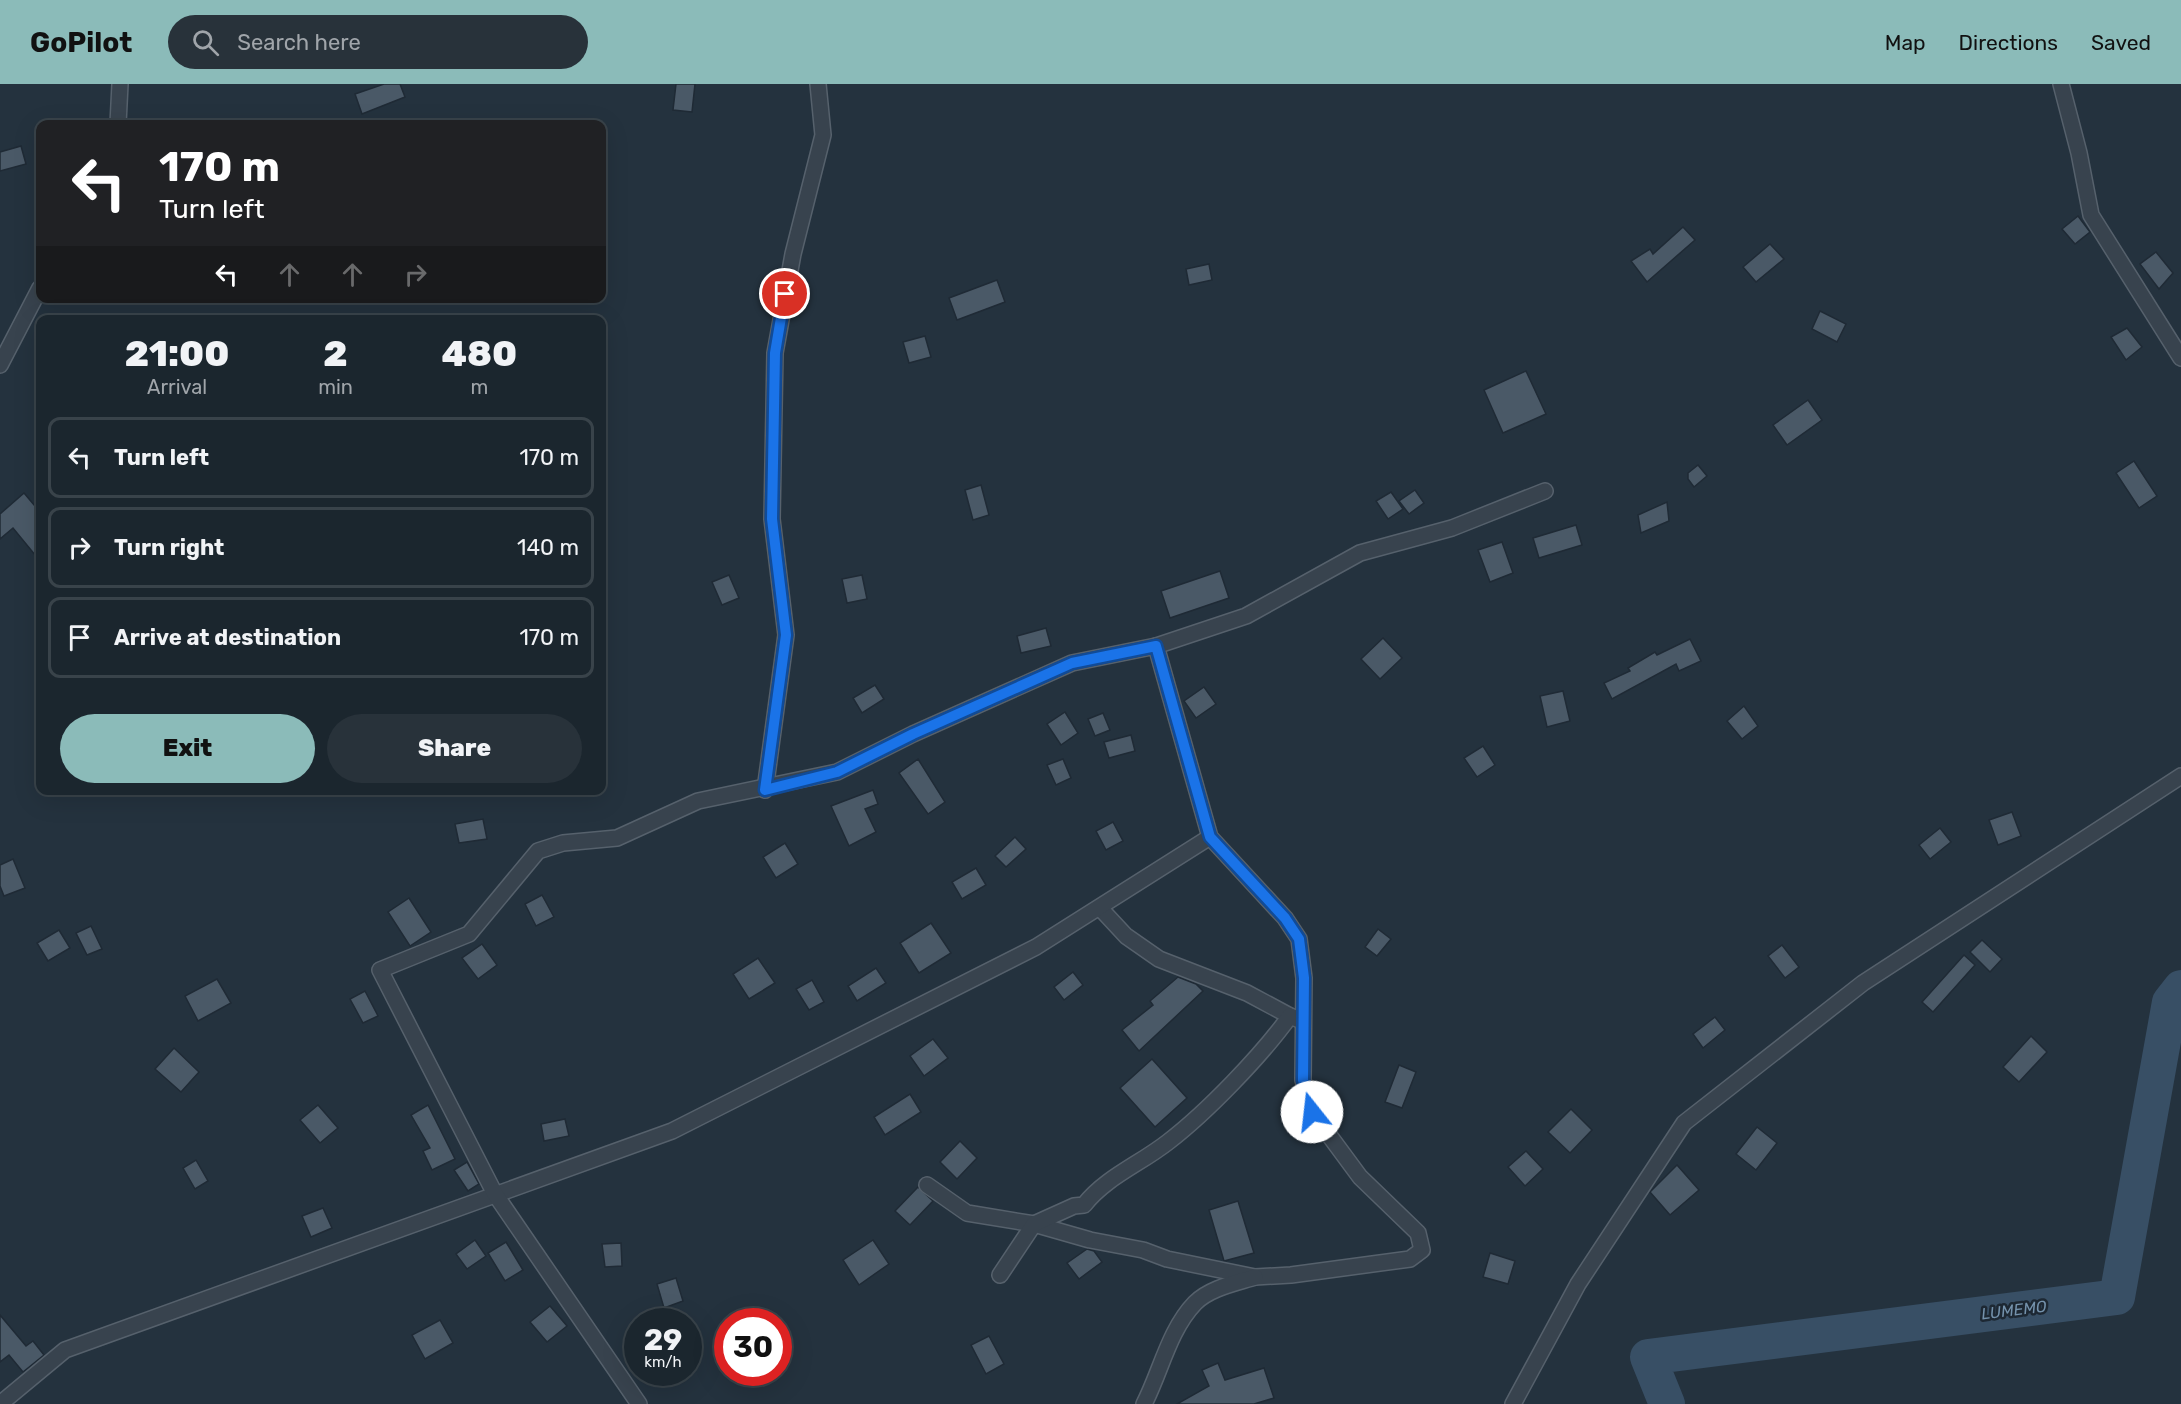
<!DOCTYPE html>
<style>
body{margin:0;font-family:Rubik,sans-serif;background:#28323a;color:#f1f3f6;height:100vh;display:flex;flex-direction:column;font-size:22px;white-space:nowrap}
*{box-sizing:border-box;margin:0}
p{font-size:20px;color:#a0a5aa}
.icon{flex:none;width:33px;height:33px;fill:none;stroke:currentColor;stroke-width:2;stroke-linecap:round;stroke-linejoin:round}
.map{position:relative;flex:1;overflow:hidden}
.side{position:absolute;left:36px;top:231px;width:570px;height:480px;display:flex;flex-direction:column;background:#1b262e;border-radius:12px;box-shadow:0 6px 24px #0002,0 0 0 2px #39434a}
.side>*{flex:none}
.hud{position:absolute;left:36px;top:36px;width:570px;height:183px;border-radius:12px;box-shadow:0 6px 24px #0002,0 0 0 2px #39434a;background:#202124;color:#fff;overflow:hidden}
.speed{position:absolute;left:624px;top:1224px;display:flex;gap:12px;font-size:30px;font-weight:700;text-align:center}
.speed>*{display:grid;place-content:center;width:78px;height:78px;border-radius:50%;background:#1b262e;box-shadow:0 6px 24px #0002,0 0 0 2px #39434a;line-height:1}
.speed small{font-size:15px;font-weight:400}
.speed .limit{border:9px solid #d22;background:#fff;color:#111}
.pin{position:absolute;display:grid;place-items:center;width:51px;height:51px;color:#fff;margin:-26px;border:3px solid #fff;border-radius:50%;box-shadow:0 2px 6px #0007}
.me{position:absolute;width:66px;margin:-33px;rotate:344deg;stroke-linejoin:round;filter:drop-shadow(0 0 4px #0008)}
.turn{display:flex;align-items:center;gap:21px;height:126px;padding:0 24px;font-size:27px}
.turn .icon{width:78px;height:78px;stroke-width:2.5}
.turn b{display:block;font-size:42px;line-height:51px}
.lanes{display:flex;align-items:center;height:57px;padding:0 24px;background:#0003;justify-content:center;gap:30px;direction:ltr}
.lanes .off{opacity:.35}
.eta{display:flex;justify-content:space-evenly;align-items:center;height:102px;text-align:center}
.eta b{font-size:36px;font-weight:800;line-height:42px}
.cta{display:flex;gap:12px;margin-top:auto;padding:12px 24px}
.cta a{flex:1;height:69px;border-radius:36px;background:#8bbbb9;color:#111;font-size:24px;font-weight:800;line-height:69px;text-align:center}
.cta a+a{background:#28323a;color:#f1f3f6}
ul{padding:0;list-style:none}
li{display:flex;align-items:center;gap:18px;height:81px;margin:0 12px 9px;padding:0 12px;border:3px solid #39434a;border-radius:12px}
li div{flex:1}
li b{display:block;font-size:22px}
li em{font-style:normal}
header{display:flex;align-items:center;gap:36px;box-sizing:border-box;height:84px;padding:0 30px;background:#8bbbb9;color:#111}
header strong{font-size:28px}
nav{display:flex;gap:33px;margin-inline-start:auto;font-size:21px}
.search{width:420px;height:54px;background:#28323a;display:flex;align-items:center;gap:15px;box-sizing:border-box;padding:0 21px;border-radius:33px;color:#a0a5aa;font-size:22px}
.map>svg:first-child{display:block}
</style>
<header>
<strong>GoPilot</strong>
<div class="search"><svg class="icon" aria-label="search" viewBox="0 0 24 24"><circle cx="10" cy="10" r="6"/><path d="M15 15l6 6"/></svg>Search here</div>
<nav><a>Map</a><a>Directions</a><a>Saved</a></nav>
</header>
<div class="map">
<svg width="2181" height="1320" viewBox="0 0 2181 1320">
<rect width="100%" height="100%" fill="#24323e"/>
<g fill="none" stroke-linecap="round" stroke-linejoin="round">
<!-- river -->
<polyline stroke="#384f65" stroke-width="36" points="1667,1320 1648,1273 2117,1213 2170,918 2181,904"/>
</g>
<!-- building -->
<g fill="#4a5967" stroke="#1f2a35" stroke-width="1.5">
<polygon points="384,0 400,0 405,13 362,30 355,10"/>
<polygon points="676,0 695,0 692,28 673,26"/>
<polygon points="21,62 26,80 0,87 0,68"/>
<polygon points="2078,132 2090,148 2075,160 2062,145"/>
<polygon points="1683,143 1695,156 1647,198 1631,177 1650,165 1653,170"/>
<polygon points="1770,160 1784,175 1756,198 1743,183"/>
<polygon points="2156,168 2173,189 2159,205 2140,180"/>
<polygon points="1209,180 1212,196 1189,201 1186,185"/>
<polygon points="997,196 1005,218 957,236 949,214"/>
<polygon points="1820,227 1846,240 1837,258 1812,245"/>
<polygon points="2127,244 2142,263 2126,276 2111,253"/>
<polygon points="925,252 931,273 909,279 903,258"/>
<polygon points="1526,287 1546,330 1503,349 1484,306"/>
<polygon points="1808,316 1822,336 1787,361 1773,341"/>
<polygon points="2134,377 2157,412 2139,424 2116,389"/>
<polygon points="1698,381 1707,392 1694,403 1688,395 1688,389"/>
<polygon points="981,401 989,431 973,436 965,406"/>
<polygon points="1415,406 1424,419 1409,430 1399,417"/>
<polygon points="1391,408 1403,425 1388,435 1376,417"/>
<polygon points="24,409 40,428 40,477 13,444 0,455 0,430"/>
<polygon points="1667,418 1669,437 1641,449 1638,431"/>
<polygon points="1576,441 1582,461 1539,474 1533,454"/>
<polygon points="1502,458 1513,489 1490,498 1478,466"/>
<polygon points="1220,487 1229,514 1170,534 1161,507"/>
<polygon points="729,491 739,514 722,521 712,498"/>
<polygon points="862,491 867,515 847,519 842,495"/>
<polygon points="1046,544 1051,562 1021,569 1017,552"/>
<polygon points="1383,554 1402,574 1380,595 1361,575"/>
<polygon points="1690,555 1701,577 1679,587 1676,580 1612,615 1604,599 1630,587 1628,584 1655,568 1657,571"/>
<polygon points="875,601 884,615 862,629 853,614"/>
<polygon points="1204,603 1216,620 1196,634 1184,617"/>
<polygon points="1563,607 1570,637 1547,643 1540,612"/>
<polygon points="1744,622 1758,642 1742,655 1727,637"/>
<polygon points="1065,628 1078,649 1061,661 1047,640"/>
<polygon points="1103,629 1110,646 1095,652 1088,635"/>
<polygon points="1131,651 1135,667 1109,674 1104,658"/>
<polygon points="1483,662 1495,681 1477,693 1464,674"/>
<polygon points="918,675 945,718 928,730 899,689"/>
<polygon points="1063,675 1071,694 1056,701 1047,681"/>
<polygon points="873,706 878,720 865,725 876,748 849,762 831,722"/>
<polygon points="2012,728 2021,752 1998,761 1989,736"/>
<polygon points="483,735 487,755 459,759 455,740"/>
<polygon points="1113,738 1123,757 1106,766 1096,747"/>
<polygon points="1940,744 1951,758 1930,775 1919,761"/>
<polygon points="1015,753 1026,765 1006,783 995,772"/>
<polygon points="785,759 798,780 776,794 763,773"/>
<polygon points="13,775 25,804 4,812 0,802 0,781"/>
<polygon points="976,784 986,801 962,815 952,798"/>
<polygon points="542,811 554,833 536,842 525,820"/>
<polygon points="409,814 431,848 410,862 388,828"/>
<polygon points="931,839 951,869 919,889 900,859"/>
<polygon points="91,842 102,865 87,871 76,849"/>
<polygon points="1378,845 1391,855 1377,872 1365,863"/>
<polygon points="59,846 70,864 48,877 37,859"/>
<polygon points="1982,856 2002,875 1990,888 1970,868"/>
<polygon points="482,860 497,881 478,895 462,874"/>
<polygon points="1782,861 1799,883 1785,894 1768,872"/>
<polygon points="1964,871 1975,881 1933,928 1922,918"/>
<polygon points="758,874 775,899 749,915 733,890"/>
<polygon points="876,884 886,899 857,917 848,902"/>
<polygon points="1073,888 1083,901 1064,916 1054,903"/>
<polygon points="1178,893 1196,900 1203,907 1139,967 1122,946 1153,921 1150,917"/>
<polygon points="217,895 231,919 198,937 185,912"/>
<polygon points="812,896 824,918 809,926 796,905"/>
<polygon points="365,907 378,932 363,939 350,915"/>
<polygon points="1715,933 1725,946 1703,964 1693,950"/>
<polygon points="2031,952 2047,968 2019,998 2003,983"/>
<polygon points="933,955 948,974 924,992 910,972"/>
<polygon points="174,964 199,988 181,1008 155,985"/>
<polygon points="1152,975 1187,1014 1155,1043 1120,1004"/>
<polygon points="1399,981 1416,988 1402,1024 1385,1018"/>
<polygon points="910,1010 921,1028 885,1051 874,1033"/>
<polygon points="318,1021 338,1044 320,1059 300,1036"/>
<polygon points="428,1021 455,1075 432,1086 423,1067 430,1064 411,1031"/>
<polygon points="1571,1025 1592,1046 1570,1069 1548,1048"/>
<polygon points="565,1035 569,1052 544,1057 541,1040"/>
<polygon points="1757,1043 1777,1059 1756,1086 1736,1070"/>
<polygon points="960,1057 977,1074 957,1095 940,1078"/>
<polygon points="1526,1067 1543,1085 1525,1102 1508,1083"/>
<polygon points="196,1076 208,1097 195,1105 183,1084"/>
<polygon points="467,1078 479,1100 468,1107 454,1086"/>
<polygon points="1677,1081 1699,1106 1670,1131 1650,1108"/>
<polygon points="918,1103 933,1117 910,1141 895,1127"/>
<polygon points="1238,1117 1254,1169 1224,1177 1209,1126"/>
<polygon points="323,1124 332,1144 311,1153 302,1132"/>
<polygon points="475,1156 486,1172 467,1185 456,1170"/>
<polygon points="873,1156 889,1180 859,1201 843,1176"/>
<polygon points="506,1158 523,1186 505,1197 488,1169"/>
<polygon points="621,1159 622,1182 605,1183 602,1160"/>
<polygon points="1087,1165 1094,1167 1102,1178 1079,1195 1067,1179"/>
<polygon points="1490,1169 1515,1177 1508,1200 1483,1193"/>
<polygon points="676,1194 683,1217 664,1224 657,1200"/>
<polygon points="550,1222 567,1242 547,1258 530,1238"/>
<polygon points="0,1231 26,1262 33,1257 44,1271 23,1288 9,1271 0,1278"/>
<polygon points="440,1236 453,1259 425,1275 412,1251"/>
<polygon points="989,1252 1004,1280 986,1290 971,1261"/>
<polygon points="1218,1279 1225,1296 1264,1284 1274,1314 1254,1320 1177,1320 1209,1302 1202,1286"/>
</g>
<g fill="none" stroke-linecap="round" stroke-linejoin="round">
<defs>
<g id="minor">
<polyline points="2061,0 2079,69 2091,131 2181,274"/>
<polyline points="118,40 120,0"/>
<polyline points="0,281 40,204"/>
<polyline points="765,706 786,551 772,435 775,269 793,170 823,51 818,0"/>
<polyline points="1100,824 1126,852 1159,875 1247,909 1290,932"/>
<polyline points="927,1101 967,1129 1034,1140 1090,1156 1143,1166 1167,1175 1255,1193 1291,1191 1410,1175 1422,1166 1418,1149 1360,1093 1312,1028 1303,996 1304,894 1299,855 1285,834 1210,753 1156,562"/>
<path d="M1000,1191l34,-51 40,-18 10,-1c22,-28 56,-41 84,-63 39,-30 93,-86 122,-126l12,5"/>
<polyline points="0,1320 65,1266 672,1047 1036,863 1210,753"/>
<polyline points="639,1320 495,1110 380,886 469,850 538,767 563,759 617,754 698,717 837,688 913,650 1072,579 1156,562 1246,532 1360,469 1452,444 1545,407"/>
<path d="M1144,1320c17,-33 25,-74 51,-101 15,-15 41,-20 60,-26"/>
<polyline points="1513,1320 1578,1200 1684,1039 1863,899 2181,692"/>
</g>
</defs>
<!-- minor casing -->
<use href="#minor" stroke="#56616c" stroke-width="18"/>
<!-- minor -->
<use href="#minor" stroke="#38434e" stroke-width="15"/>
</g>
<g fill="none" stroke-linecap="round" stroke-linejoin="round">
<defs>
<polyline id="route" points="785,210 775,269 772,435 786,551 765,706 837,688 913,650 1072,579 1156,562 1210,753 1285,834 1299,855 1304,894 1303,996 1312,1028"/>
</defs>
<!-- route casing -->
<use href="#route" stroke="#114b97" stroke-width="15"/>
<!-- route -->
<use href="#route" stroke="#1a73e8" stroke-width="10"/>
</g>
<g text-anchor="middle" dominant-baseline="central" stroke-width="5" stroke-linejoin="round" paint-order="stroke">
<!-- water labels -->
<g font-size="16" font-style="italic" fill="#7492ac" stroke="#1d2833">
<text transform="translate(2014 1226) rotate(-7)">LUMEMO</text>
</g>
</g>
</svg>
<div class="speed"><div>29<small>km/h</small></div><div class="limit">30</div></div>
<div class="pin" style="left:785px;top:210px;background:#d93025"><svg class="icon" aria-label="arrive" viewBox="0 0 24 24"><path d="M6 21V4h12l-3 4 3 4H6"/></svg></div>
<svg class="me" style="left:1312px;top:1028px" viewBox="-20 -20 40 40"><circle r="19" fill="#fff"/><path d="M0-13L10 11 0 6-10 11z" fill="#1a73e8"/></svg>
<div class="hud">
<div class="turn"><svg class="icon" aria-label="left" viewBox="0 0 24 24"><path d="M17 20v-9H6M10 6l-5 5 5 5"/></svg><div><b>170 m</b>Turn left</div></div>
<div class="lanes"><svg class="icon" aria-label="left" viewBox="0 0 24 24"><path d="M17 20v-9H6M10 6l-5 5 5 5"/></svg><svg class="icon off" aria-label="ahead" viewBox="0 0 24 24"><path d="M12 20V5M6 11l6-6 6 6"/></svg><svg class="icon off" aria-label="ahead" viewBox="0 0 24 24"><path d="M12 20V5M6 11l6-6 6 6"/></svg><svg class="icon off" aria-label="right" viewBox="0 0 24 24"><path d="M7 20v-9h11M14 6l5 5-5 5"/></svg></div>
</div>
<section class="side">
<div class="eta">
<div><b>21:00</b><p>Arrival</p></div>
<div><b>2</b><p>min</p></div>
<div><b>480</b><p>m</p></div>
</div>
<ul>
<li><svg class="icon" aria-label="left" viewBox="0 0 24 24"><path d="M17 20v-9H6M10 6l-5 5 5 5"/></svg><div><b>Turn left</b></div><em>170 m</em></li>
<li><svg class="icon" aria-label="right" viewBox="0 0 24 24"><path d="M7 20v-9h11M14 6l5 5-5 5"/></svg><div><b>Turn right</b></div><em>140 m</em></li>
<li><svg class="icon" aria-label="arrive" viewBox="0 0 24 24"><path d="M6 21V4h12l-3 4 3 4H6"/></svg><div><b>Arrive at destination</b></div><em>170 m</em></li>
</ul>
<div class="cta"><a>Exit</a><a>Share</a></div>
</section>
</div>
